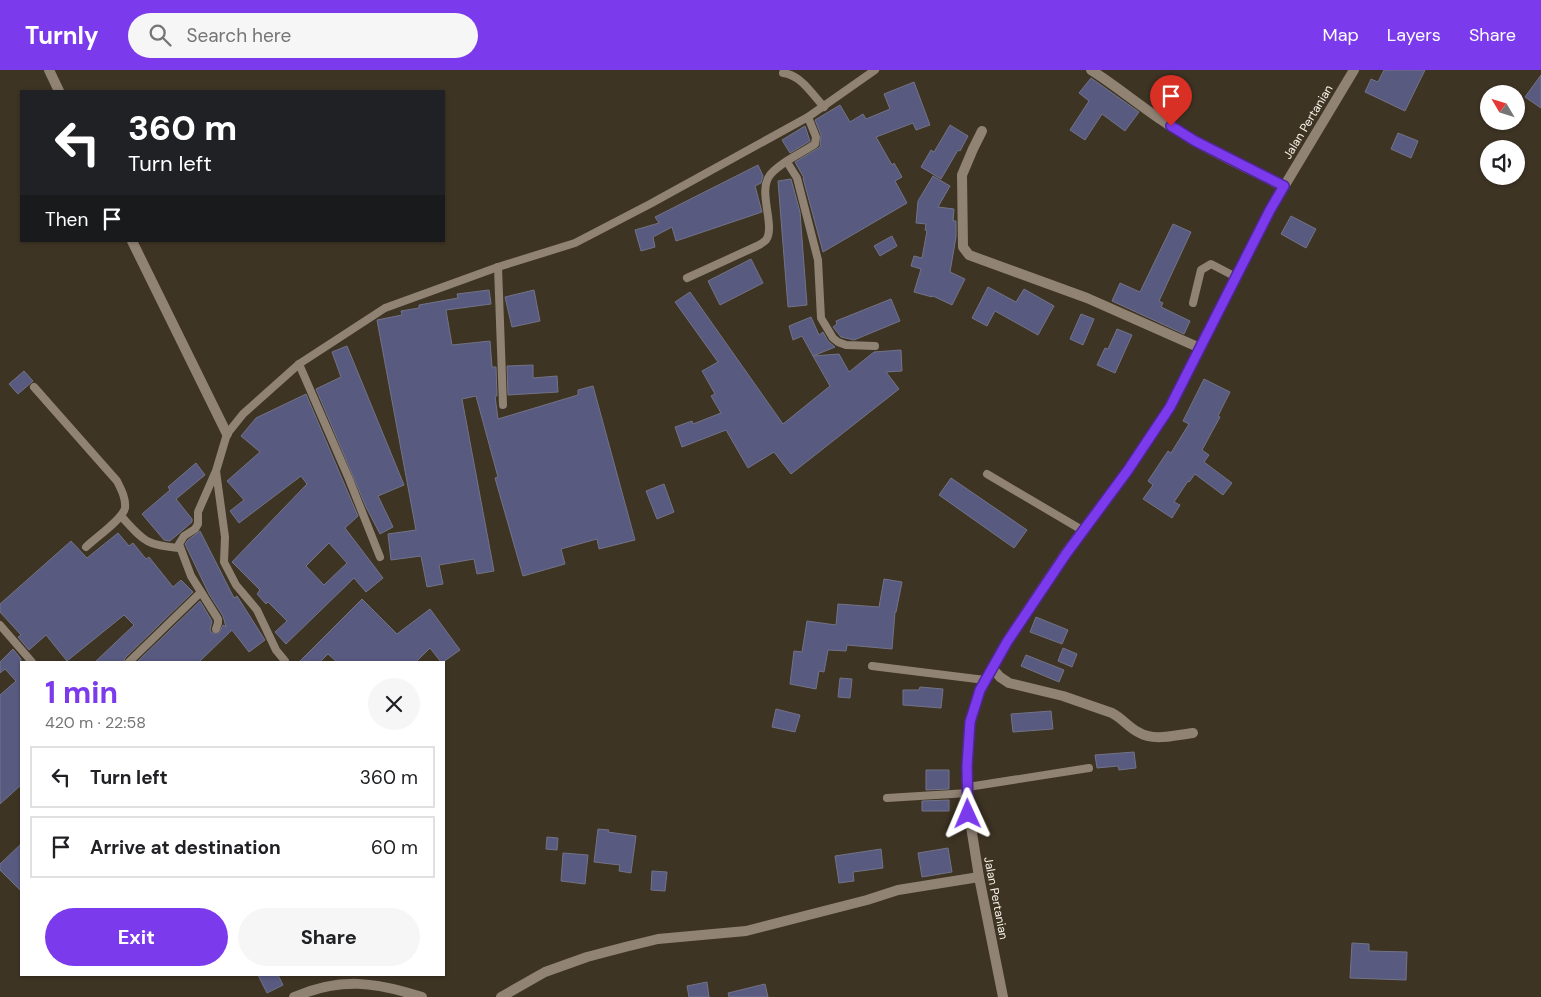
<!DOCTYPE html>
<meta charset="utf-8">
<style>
body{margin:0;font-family:"DM Sans",sans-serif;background:#f6f6f6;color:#202124;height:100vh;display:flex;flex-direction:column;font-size:19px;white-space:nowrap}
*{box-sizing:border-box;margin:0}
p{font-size:16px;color:#757577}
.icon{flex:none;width:28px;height:28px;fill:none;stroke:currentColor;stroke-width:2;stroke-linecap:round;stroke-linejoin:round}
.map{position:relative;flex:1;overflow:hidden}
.panel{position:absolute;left:20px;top:591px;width:425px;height:315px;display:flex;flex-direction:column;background:#fff;border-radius:0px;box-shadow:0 1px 4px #0004}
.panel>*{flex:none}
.hud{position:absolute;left:20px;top:20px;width:425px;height:152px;border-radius:0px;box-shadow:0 1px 4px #0004;background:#202124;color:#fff;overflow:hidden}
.needle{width:32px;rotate:308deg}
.controls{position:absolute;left:1480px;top:15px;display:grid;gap:10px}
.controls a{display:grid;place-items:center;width:45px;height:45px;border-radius:50%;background:#fff;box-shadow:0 1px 4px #0004;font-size:25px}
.pin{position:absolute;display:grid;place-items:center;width:42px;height:42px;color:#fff;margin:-51px -21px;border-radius:50% 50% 50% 0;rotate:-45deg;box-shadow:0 0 5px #0007}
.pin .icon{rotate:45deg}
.me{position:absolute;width:55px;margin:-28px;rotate:359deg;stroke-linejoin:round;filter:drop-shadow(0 0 4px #0008)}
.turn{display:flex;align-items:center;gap:18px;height:105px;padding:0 25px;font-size:22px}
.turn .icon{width:65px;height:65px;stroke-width:2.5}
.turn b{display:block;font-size:35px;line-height:42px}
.then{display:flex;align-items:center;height:48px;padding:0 25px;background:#0003;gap:10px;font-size:19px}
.round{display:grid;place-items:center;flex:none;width:52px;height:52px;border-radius:26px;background:#f6f6f6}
.head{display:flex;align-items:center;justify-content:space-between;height:85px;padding:0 25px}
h1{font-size:30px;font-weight:700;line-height:38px;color:#7c3aed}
.cta{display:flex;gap:10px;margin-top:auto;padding:10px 25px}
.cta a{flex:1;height:58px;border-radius:30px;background:#7c3aed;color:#fff;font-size:20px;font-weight:700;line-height:58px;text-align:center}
.cta a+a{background:#f6f6f6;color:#202124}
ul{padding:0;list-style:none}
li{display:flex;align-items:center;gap:15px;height:62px;margin:0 10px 8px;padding:0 15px;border:2px solid #e0e0e0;border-radius:0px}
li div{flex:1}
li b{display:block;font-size:19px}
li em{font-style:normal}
header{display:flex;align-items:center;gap:30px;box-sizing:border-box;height:70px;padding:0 25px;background:#7c3aed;color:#fff}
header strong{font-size:24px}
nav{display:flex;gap:28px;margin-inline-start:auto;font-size:18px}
.search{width:350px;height:45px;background:#f6f6f6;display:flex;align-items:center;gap:12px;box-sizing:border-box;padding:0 18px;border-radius:28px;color:#757577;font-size:19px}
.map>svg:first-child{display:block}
</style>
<header>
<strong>Turnly</strong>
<div class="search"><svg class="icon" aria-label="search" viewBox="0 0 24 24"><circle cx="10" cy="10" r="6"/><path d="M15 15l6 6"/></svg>Search here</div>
<nav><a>Map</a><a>Layers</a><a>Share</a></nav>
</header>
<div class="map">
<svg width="1541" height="927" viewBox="0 0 1541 927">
<rect width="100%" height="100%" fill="#3e3424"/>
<!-- building -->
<g fill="#595a80" stroke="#727387" fill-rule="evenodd">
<polygon points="1384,0 1425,0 1405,41 1365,22 1371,9 1378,12"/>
<polygon points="1541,5 1541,38 1525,27"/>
<polygon points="1091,8 1139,42 1125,61 1102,44 1085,70 1070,60 1089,31 1079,23"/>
<polygon points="914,12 930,55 916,60 913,53 876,67 892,95 894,93 902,107 895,111 907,133 823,182 803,108 804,108 795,92 820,77 821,65 815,50 840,35 850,52 863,44 866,49 890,39 884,24"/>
<polygon points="950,55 968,66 960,81 958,80 941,109 921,97 931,80 934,82"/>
<polygon points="805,56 810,71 790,83 782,70"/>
<polygon points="1398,63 1418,71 1411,88 1391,79"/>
<polygon points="758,95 763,106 761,113 755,116 762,142 676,171 672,157 653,167 655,177 641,181 635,160 659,153 655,147"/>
<polygon points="933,106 950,116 938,137 954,139 953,151 956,151 956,167 950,202 965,209 952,235 933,226 932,227 914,222 921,199 911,196 914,186 922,188 927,161 925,160 926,154 916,153 918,131"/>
<polygon points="791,109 800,142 807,235 788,237 778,111"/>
<polygon points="1291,146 1316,159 1306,178 1281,164"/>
<polygon points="1173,154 1191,162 1159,231 1163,233 1161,237 1190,251 1184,264 1112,231 1120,213 1140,222"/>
<polygon points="892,166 897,176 880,186 874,176"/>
<polygon points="751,189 763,213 720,235 708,211"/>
<polygon points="988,217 1016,232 1024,219 1054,236 1038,265 995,241 987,256 972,248"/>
<polygon points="489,220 491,234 446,240 452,275 490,271 492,297 496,297 497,326 495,326 498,349 578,325 578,320 593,316 635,470 599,479 597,469 561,479 565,494 523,506 495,408 498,407 476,326 462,329 494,501 477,504 474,489 439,495 443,514 427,517 421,486 391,490 388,464 416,460 377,250 402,245 401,241 419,238 419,235 458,228 457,224"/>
<polygon points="534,220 540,251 512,257 505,227"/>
<polygon points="690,222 783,354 830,316 813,286 839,284 849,302 874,282 901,280 902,301 886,302 899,319 791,404 774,382 748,398 726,360 682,377 675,357 692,351 693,354 721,343 711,326 715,324 702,301 718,292 675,232"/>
<polygon points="891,229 900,251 854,270 841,267 833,257 837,254 836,251"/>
<polygon points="1081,244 1094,249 1083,275 1070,269"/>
<polygon points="811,247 819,265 823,262 828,271 835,277 813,286 802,266 793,270 789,256"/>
<polygon points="1117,259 1132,265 1115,303 1097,295 1105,278 1108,279"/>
<polygon points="347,276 404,415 378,426 393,457 380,464 366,437 316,319 341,307 332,282"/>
<polygon points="533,295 533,308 557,306 558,322 508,325 507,296"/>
<polygon points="24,301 33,311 18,324 9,314"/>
<polygon points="1204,309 1230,322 1218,346 1220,347 1202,380 1209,385 1204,392 1232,413 1223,425 1195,404 1189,412 1188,411 1174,432 1180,435 1172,448 1143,429 1153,415 1148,411 1168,381 1171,383 1189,354 1183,351"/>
<path d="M306,324l52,122 -13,12 38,50 -17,14 -12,-14 -68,66 -11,-12 12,-11 -19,-19 -2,2 -9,-10 3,-4 -28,-28 75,-78 -6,-8 -62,47 -9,-12 14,-11 -17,-19 33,-29 -19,-16 15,-18zM329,473l18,20 -23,22 -18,-19z"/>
<polygon points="196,393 205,405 176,429 192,449 192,452 170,471 164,470 142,444 170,420 168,417"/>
<polygon points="951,408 1027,460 1014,478 939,425"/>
<polygon points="664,414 674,442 657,449 646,421"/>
<polygon points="200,461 234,528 237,526 265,570 249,582 232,560 199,592 137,592 200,531 212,551 210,560 212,563 219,563 223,555 226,557 223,546 209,524 185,474 188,470"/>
<polygon points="118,463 129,476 133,473 146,489 149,487 173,517 181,510 193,522 125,588 124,592 95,592 134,555 124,545 67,591 46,565 29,580 18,567 21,565 0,542 0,534 71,471 87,488"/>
<polygon points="884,509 902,512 896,542 895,542 892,579 847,575 846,581 828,580 824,602 819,601 816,619 790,614 794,581 802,582 807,551 836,555 838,534 879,537"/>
<polygon points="362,529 397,564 430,539 460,580 443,592 441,592 430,578 416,592 337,592 328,584 320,592 299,592"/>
<polygon points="1036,547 1068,560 1062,574 1030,562"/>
<polygon points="1063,578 1077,584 1072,597 1058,591"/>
<polygon points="13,579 21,589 21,715 0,734 0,625 16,611 5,599 0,603 0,592"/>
<polygon points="1026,585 1064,600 1059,612 1021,596"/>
<polygon points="840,608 852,609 850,628 838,627"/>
<polygon points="920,617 943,619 941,638 903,635 903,620 919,620"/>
<polygon points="776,639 800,645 795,662 772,657"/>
<polygon points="1051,641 1053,659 1013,662 1011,644"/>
<polygon points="1134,682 1136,698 1119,700 1118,696 1097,698 1095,685"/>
<polygon points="926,700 949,700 949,719 926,720"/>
<polygon points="949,730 949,741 922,741 922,731"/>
<polygon points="598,759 609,760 608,762 636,766 631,803 619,801 620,795 594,792"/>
<polygon points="547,767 558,768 557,780 546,779"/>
<polygon points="21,774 21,821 0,800 0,794"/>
<polygon points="948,778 952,802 922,807 918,783"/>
<polygon points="881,779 883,798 853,802 854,811 839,813 835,786"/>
<polygon points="563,783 588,785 585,814 561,811"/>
<polygon points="652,801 667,802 665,821 651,820"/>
<polygon points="1352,873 1369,874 1369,881 1407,882 1406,910 1350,908"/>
<polygon points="258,905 278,905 283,915 267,923"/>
<polygon points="707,912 709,927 689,927 687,916"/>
<polygon points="765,914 768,927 729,927 728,923"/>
</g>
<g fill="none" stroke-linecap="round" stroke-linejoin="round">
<!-- service -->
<g stroke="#908374" stroke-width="8">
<path d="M783,3c18,2 29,21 41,34"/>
<polyline points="787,92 797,108 818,190 821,248 833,268 838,272 846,275 875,276"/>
<polyline points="498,197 503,335"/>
<path d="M687,208l70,-32c2,-1 7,-4 9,-6 10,-14 -9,-49 4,-65 9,-12 32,-22 45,-31l1,-7 -8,-20"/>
<polyline points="1193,233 1201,200 1211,194 1236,207"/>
<polyline points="299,294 349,409 380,487"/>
<path d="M34,317l83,94c4,8 9,17 8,27 -2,11 -30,30 -39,39"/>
<polyline points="215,403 198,442 198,454 195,459 184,466 179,474 191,506 218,549 218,553 216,559"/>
<polyline points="987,404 1082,460"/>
<path d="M121,446c23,25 24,29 59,32"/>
<polyline points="0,555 32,592"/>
<polyline points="129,592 201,522"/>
<polyline points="284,592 285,591 276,580 257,540 236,515 224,492 225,467 216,401 227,364 243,344 299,294 385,238 498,197 575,173 650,134 808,47 875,0"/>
<polyline points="872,596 985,610"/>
<polyline points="968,717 1089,698"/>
<polyline points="887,728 968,723"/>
</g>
<!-- minor -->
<g stroke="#908374" stroke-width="10">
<polyline points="49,0 59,21"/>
<path d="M1091,0c24,15 45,33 69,49 38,27 82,46 124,68"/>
<polyline points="982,61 973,79 962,105 963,177 969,185 1087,228 1200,278"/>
<polyline points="132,171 227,364"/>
<path d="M992,598l8,9 9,6 54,13 49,17c10,5 16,14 26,19 16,10 37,3 55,1"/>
<path d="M294,927c47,-20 81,-15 128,0"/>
<polyline points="501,927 545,902 587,887 625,877 658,869 746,861 867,830 898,820 979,807"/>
<polyline points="1003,927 979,807 969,744 967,696 970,652 980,620 1007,571 1065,484 1128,400 1170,337 1270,140 1354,0"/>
</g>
</g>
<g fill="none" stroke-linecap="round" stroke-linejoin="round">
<defs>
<polyline id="route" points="968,744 967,696 970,652 980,620 1007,572 1066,484 1128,400 1170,337 1270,140 1284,116 1195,71 1171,56"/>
</defs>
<!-- route casing -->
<use href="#route" stroke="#51269a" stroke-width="12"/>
<!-- route -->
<use href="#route" stroke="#7c3aed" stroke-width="9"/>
</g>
<g text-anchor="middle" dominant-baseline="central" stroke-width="4" stroke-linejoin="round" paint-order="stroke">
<!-- street labels -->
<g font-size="12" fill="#f9f3e9" stroke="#3e3424">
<text transform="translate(1308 52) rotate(-59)">Jalan Pertanian</text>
<text transform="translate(996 828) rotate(79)">Jalan Pertanian</text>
</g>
</g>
</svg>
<div class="controls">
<a><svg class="needle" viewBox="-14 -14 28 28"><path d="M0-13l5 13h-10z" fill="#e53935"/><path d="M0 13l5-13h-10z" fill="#757577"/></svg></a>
<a><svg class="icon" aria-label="sound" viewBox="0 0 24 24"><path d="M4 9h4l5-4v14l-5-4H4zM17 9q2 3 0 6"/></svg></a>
</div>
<div class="pin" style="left:1171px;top:56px;background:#d93025"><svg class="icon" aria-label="arrive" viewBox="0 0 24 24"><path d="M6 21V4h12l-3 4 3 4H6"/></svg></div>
<svg class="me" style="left:968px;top:744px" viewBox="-20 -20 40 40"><path d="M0-17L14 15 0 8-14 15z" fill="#7c3aed" stroke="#fff" stroke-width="4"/></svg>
<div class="hud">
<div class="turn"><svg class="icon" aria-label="left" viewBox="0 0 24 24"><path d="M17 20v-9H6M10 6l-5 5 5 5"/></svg><div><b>360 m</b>Turn left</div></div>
<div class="then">Then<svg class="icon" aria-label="arrive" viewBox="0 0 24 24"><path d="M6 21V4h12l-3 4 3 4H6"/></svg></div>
</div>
<section class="panel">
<div class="head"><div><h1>1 min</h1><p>420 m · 22:58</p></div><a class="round"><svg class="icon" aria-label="close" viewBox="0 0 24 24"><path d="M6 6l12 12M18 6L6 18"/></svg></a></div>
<ul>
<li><svg class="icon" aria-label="left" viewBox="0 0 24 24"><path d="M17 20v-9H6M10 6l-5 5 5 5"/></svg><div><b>Turn left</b></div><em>360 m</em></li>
<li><svg class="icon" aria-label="arrive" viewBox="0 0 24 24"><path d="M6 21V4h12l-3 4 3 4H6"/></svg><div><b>Arrive at destination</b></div><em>60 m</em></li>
</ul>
<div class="cta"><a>Exit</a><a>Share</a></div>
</section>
</div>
